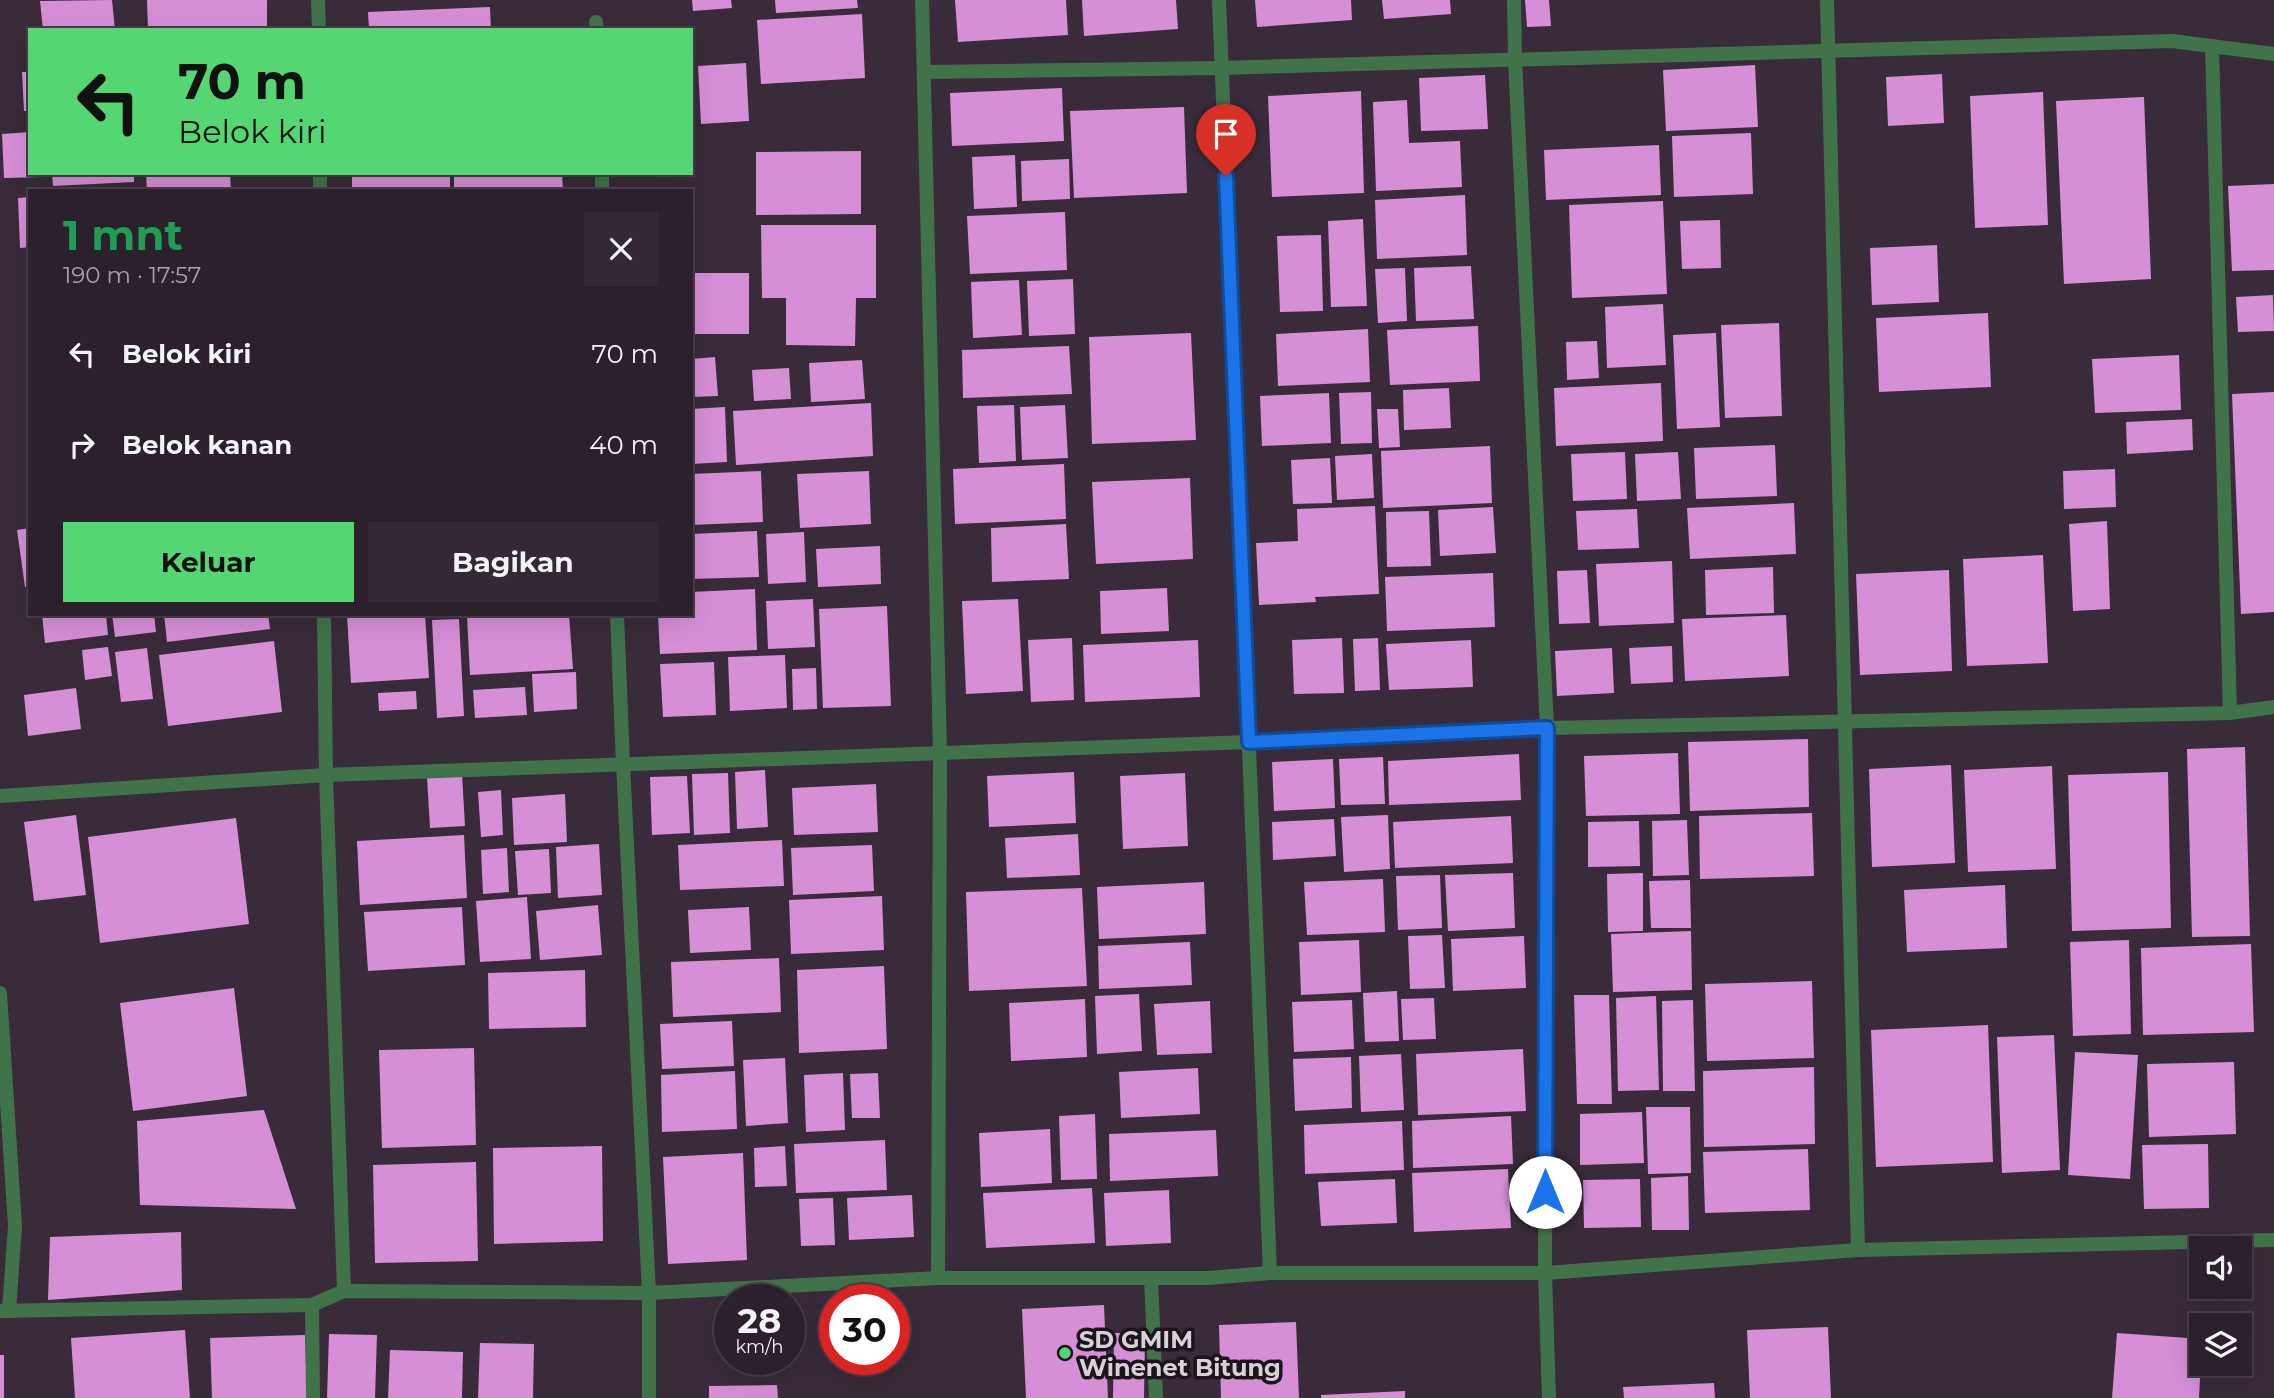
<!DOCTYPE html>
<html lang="id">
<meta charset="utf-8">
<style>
body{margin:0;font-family:Montserrat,sans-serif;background:#332833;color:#f1f3f6;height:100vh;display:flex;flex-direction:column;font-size:26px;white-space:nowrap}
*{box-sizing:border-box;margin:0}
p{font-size:23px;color:#a6a3a9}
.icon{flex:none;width:38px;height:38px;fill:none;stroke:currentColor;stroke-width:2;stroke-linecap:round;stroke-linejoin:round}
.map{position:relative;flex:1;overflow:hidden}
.panel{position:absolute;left:28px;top:189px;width:665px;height:427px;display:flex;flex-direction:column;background:#2b202b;border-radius:0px;box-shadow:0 7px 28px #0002,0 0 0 2px #473e47}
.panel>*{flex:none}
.top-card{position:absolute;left:28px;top:28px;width:665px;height:147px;border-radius:0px;box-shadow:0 7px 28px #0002,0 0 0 2px #473e47;background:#54d672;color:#111;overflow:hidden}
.controls{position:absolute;left:2189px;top:1236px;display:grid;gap:14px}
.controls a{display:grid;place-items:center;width:63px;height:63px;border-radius:0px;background:#2b202b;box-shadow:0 7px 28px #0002,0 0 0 2px #473e47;font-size:35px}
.speed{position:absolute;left:714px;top:1284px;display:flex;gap:14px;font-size:35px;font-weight:700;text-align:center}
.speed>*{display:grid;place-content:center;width:91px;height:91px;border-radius:50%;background:#2b202b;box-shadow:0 7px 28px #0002,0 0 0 2px #473e47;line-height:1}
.speed small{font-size:18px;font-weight:400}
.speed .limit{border:10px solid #d22;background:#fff;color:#111}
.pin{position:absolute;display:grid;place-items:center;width:60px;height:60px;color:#fff;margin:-72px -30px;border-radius:50% 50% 50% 0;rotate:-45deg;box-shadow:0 0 7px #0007}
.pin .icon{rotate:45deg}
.me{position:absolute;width:77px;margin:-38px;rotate:0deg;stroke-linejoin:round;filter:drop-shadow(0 0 5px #0008)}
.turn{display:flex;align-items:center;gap:24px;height:147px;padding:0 35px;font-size:32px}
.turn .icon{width:91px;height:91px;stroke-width:2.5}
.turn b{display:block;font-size:49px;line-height:60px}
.round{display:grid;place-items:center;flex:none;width:74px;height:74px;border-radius:0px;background:#332833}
.headline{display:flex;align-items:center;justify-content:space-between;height:119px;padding:0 35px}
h1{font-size:42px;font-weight:700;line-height:52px;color:#1e9e55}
.cta{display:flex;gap:14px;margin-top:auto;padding:14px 35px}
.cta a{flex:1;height:80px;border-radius:0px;background:#54d672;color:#111;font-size:28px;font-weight:700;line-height:80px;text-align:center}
.cta a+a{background:#332833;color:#f1f3f6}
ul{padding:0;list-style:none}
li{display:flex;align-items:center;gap:21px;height:91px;padding:0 35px}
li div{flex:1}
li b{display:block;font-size:26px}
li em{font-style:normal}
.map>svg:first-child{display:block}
</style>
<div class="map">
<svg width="2274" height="1398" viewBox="0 0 2274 1398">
<rect width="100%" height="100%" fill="#392b39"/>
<!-- building -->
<g fill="#d68ed7">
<polygon points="112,0 115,30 43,30 40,1"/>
<polygon points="147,0 267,0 267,30 148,30"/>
<polygon points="692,0 731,0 732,8 693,11"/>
<polygon points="775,0 857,0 858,8 776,13"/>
<polygon points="955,0 1066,0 1068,35 958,42"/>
<polygon points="1082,0 1176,0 1178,29 1084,36"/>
<polygon points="1255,0 1351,0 1352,20 1257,27"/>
<polygon points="1382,0 1450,0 1451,14 1384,19"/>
<polygon points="1525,0 1549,0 1551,26 1527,27"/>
<polygon points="490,7 491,30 369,30 368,12"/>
<polygon points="862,14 865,78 761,84 757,20"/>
<polygon points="746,63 749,121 701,124 698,66"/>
<polygon points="1755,65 1758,127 1666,131 1663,70"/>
<polygon points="22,72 30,72 30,111 24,111"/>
<polygon points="1942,74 1944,123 1888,126 1886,77"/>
<polygon points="1485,75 1488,129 1421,131 1419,78"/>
<polygon points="1062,88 1064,141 952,146 950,93"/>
<polygon points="1361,91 1364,193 1272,197 1268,96"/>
<polygon points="2043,92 2048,225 1975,228 1970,96"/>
<polygon points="2144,97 2151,279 2064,284 2056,101"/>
<polygon points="1407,100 1409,143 1460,141 1462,187 1376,191 1373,102"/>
<polygon points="1184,107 1187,193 1074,198 1070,111"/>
<polygon points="30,132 30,173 42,173 42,177 4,178 2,134"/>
<polygon points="1751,133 1753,194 1674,197 1672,136"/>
<polygon points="1659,145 1661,195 1546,200 1544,150"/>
<polygon points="861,151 861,214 756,215 756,152"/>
<polygon points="1015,155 1017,207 974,209 972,157"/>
<polygon points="1069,159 1070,199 1022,201 1021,161"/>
<polygon points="52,173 134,173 134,182 53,186"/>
<polygon points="146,173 230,173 231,191 147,191"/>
<rect x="352" y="173" width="98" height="18"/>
<polygon points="454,173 562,173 563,191 454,191"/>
<polygon points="2274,184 2274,270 2232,271 2228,186"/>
<polygon points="1465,195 1467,255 1377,259 1375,200"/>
<polygon points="30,197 30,247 20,248 18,198"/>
<polygon points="1663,201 1667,294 1572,298 1569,205"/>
<polygon points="1065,212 1067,270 970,274 967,216"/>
<polygon points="1363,219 1367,306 1331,307 1328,221"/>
<polygon points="1720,220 1721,268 1682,269 1680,221"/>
<polygon points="761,225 876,225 876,298 856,298 855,346 786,345 786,298 762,298"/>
<polygon points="1321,235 1323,311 1280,312 1277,236"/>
<polygon points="1937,245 1939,302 1872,305 1870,248"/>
<polygon points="1471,266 1474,319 1416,321 1414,268"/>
<polygon points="30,267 30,315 28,315 26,268"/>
<polygon points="1405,268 1407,321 1378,323 1375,269"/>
<rect x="691" y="273" width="58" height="61"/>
<polygon points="1073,279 1075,334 1029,336 1027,281"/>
<polygon points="1019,280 1022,335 973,338 971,282"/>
<polygon points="2273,295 2274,331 2238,332 2236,297"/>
<polygon points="1663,304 1666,365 1607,368 1605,307"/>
<polygon points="1988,313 1991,387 1879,392 1876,318"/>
<polygon points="1779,323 1782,416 1725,418 1721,325"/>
<polygon points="1478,326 1480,381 1390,385 1387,330"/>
<polygon points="1368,329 1370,382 1278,386 1276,334"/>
<polygon points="1191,333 1196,440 1092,444 1089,337"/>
<polygon points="1716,333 1720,427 1677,429 1673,335"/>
<polygon points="1597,341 1599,378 1567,380 1566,342"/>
<polygon points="1069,346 1072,394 963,398 962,350"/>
<polygon points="2179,355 2181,410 2095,413 2092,359"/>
<polygon points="715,357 718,396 691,397 691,359"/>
<polygon points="862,360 865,399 811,402 809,363"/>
<polygon points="789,368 791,399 754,401 752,370"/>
<polygon points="1661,383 1663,441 1556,446 1554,388"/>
<polygon points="1449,388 1451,428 1404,430 1403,390"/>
<polygon points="1371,392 1372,443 1341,444 1339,393"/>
<polygon points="2274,392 2274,612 2241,614 2232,394"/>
<polygon points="1329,393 1331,443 1262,446 1260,396"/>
<polygon points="871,403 873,456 736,465 733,411"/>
<polygon points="1014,405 1016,461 979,463 977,406"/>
<polygon points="1065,405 1068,458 1022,460 1020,407"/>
<polygon points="725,407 727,462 691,464 691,409"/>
<polygon points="1377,409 1398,409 1400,447 1379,448"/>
<polygon points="2192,419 2193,450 2127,454 2126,422"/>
<polygon points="1775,445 1777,496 1696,499 1694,448"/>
<polygon points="1490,446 1492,503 1383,508 1381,451"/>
<polygon points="1625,452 1627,499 1573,501 1571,454"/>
<polygon points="1678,452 1681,499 1637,501 1635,454"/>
<polygon points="1372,454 1374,498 1337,500 1335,456"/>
<polygon points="1330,458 1332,503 1293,504 1291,460"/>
<polygon points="1064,464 1066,519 955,524 953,469"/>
<polygon points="2115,469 2116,507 2064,509 2063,471"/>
<polygon points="761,471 763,522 691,525 691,474"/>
<polygon points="869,471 871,524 800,528 797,474"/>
<polygon points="1190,478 1193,559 1096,564 1092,482"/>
<polygon points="1794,503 1796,554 1690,559 1687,508"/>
<polygon points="1375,506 1379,594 1315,597 1316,602 1259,605 1256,543 1298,541 1297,509"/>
<polygon points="1493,507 1496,553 1440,556 1438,510"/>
<polygon points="1637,509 1639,548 1578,550 1576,511"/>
<polygon points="1429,511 1431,566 1387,567 1386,512"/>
<polygon points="2107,521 2110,609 2073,611 2069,524"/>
<polygon points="1066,524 1069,579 992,582 991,528"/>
<polygon points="30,528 30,587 25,587 17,530"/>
<polygon points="757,531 759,577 691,579 691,534"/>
<polygon points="804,532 806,582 768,584 766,534"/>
<polygon points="880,546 881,584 818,587 816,549"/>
<polygon points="2043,555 2048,663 1967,666 1963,559"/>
<polygon points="1672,561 1674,623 1599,626 1596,564"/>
<polygon points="1773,567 1774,613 1706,615 1705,570"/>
<polygon points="1587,570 1590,623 1559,624 1557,571"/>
<polygon points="1949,570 1952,671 1860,675 1856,574"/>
<polygon points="1493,573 1495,627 1387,631 1385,577"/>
<polygon points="1167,588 1169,631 1101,634 1100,591"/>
<polygon points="755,589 757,650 660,654 658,614 691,614 691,592"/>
<polygon points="813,599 815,647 768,649 766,601"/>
<polygon points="1018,599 1023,691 966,694 962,601"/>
<polygon points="887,606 891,706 823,708 819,609"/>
<polygon points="42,614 106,614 108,635 45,643"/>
<polygon points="112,614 154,614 156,632 115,637"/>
<polygon points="164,614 268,614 270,629 167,642"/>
<polygon points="347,614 425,614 429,678 351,683"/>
<polygon points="500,614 569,614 573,669 470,675 467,616"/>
<polygon points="1786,615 1789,676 1685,681 1682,619"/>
<polygon points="459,619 464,716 437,718 432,620"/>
<polygon points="1072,638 1074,700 1031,702 1028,640"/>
<polygon points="1342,638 1344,693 1294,694 1292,640"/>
<polygon points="1378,638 1380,690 1355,691 1353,639"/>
<polygon points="1198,640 1200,697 1085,702 1083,645"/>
<polygon points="1471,640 1473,687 1389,690 1386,644"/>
<polygon points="274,641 282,712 168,726 159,655"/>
<polygon points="1672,646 1673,682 1631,684 1629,648"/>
<polygon points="108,647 112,676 85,680 82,650"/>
<polygon points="147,648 153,699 121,702 115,652"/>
<polygon points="1612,648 1614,693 1557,696 1555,651"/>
<polygon points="785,655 787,708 730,711 728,657"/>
<polygon points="714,662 716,715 663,717 660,664"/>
<polygon points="816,668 817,709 793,710 792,669"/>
<polygon points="576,672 577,709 534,712 532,674"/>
<polygon points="525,687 527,715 475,718 473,690"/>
<polygon points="76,688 81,729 28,736 24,695"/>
<polygon points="416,691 417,709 379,711 378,693"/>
<polygon points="1808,739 1809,807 1690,811 1688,742"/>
<polygon points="2245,747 2250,936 2192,937 2187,749"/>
<polygon points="1678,753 1680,814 1586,816 1584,756"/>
<polygon points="1519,754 1521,800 1389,805 1388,761"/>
<polygon points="1383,757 1385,804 1341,805 1339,759"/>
<polygon points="1333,759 1335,808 1274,811 1272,762"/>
<polygon points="1951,765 1955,863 1872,867 1869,769"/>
<polygon points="2052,766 2056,869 1968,872 1964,770"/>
<polygon points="765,770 768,827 737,829 735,772"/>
<polygon points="1074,772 1076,823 989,827 987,776"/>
<polygon points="2168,772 2171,928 2072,931 2068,775"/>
<polygon points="728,773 730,833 694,835 692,774"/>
<polygon points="1185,773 1188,846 1123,849 1120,776"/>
<polygon points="462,774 465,826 430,828 427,777"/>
<polygon points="687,776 690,833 652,835 650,777"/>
<polygon points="876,784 878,832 794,835 792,788"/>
<polygon points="501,790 503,835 481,837 478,792"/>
<polygon points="565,794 567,842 514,845 512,798"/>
<polygon points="1812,813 1814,876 1700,879 1699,816"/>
<polygon points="76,815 86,895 34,901 24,822"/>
<polygon points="1388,815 1390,869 1344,872 1341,817"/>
<polygon points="1511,816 1513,863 1395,868 1393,822"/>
<polygon points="236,818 249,924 100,943 88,837"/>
<polygon points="1334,819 1336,856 1273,860 1272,822"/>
<polygon points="1687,820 1689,875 1653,876 1652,821"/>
<polygon points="1639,821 1640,866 1588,867 1588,822"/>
<polygon points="1078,834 1080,875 1007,878 1005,838"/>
<polygon points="464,835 467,898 360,905 357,841"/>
<polygon points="782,840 784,886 680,890 678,845"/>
<polygon points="599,844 602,895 558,898 556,847"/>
<polygon points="872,845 874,891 793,895 791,848"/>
<polygon points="507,848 509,892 483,894 481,850"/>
<polygon points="549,849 551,893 518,895 515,851"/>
<polygon points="1513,873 1515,928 1448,931 1445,875"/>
<polygon points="1643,873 1643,931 1608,932 1607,874"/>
<polygon points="1440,875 1442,928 1398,930 1396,876"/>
<polygon points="1383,879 1385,932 1307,935 1304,882"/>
<polygon points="1690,880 1691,928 1651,928 1649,881"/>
<polygon points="1204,882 1206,934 1099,939 1097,887"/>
<polygon points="2005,885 2007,948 1907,952 1904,890"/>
<polygon points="1082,888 1087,986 969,991 966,892"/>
<polygon points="882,896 884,950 791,954 789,900"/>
<polygon points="527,897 531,959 480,962 476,901"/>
<polygon points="598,905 602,955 540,960 536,911"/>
<polygon points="462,907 465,965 368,971 364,912"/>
<polygon points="749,907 751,950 690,953 688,910"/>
<polygon points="1691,931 1692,990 1613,992 1611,934"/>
<polygon points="1442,935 1445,988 1410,989 1408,936"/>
<polygon points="1524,936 1526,988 1453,991 1451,939"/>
<polygon points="1359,940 1361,992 1301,995 1299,942"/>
<polygon points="2129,940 2131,1034 2073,1036 2070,942"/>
<polygon points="1190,942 1192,985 1099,989 1098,946"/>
<polygon points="2251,944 2254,1032 2143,1035 2141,948"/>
<polygon points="779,958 781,1012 673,1017 671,962"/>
<polygon points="884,966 887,1049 799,1053 797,970"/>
<polygon points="585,970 586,1027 489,1029 488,973"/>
<polygon points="1812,981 1814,1058 1707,1061 1705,984"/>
<polygon points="234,988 247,1096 133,1111 120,1003"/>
<polygon points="1397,991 1399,1041 1365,1042 1363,993"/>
<polygon points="1139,994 1142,1051 1097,1054 1095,996"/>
<polygon points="1574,995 1609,995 1612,1104 1577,1104"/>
<polygon points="1656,996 1659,1090 1618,1091 1616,998"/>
<polygon points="1434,998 1436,1039 1403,1040 1401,999"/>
<polygon points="1085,999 1087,1057 1011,1061 1009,1003"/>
<polygon points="1352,1000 1354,1049 1294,1052 1292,1002"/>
<polygon points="1693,1000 1695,1091 1663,1091 1662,1001"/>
<polygon points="1210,1001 1212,1053 1157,1055 1154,1004"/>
<polygon points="732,1021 734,1066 662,1069 660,1024"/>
<polygon points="1988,1025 1993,1162 1876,1167 1871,1030"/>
<polygon points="2054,1035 2060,1170 2002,1173 1997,1037"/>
<polygon points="474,1048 476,1145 382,1148 379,1050"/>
<polygon points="1523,1049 1526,1111 1418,1115 1416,1054"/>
<polygon points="2075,1052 2138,1055 2130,1179 2068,1175"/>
<polygon points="1401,1054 1404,1110 1361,1112 1359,1056"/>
<polygon points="1351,1057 1352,1108 1295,1111 1293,1059"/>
<polygon points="785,1058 788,1123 746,1126 743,1060"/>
<polygon points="2234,1062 2236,1134 2149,1137 2147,1064"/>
<polygon points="1814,1067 1815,1144 1704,1147 1703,1071"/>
<polygon points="1198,1068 1200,1114 1121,1118 1119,1072"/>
<polygon points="735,1071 737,1129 662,1132 661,1075"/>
<polygon points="843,1073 845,1130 806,1132 804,1075"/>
<polygon points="878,1073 880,1118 852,1118 850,1074"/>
<polygon points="1646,1107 1690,1107 1691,1173 1648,1174"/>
<polygon points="264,1110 296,1209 140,1205 137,1121"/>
<polygon points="1642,1112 1644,1163 1580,1165 1580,1114"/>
<polygon points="1095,1114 1097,1179 1061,1180 1059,1116"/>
<polygon points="1511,1116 1513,1164 1413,1168 1412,1121"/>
<polygon points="1402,1121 1404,1170 1305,1174 1304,1125"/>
<polygon points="1050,1129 1052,1183 981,1187 979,1133"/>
<polygon points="1216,1130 1218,1176 1110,1181 1109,1134"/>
<polygon points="885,1140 887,1190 796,1193 794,1144"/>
<polygon points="2208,1144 2209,1208 2144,1209 2142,1145"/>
<polygon points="602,1146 603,1241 494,1244 493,1148"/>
<polygon points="785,1146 787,1186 755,1187 754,1148"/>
<polygon points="1808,1149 1810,1210 1705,1213 1703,1152"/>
<polygon points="743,1153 747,1260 668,1264 663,1157"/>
<polygon points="476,1162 478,1261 375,1263 373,1165"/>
<polygon points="1508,1169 1511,1228 1414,1232 1412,1173"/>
<polygon points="1688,1176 1689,1230 1652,1230 1651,1178"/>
<polygon points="1395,1179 1397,1223 1321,1226 1318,1182"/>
<polygon points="1640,1179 1641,1227 1584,1228 1583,1180"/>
<polygon points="1092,1188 1095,1243 986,1248 983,1193"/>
<polygon points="1169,1190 1171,1243 1106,1246 1104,1193"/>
<polygon points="912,1195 914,1237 849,1240 847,1198"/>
<polygon points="833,1198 835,1245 801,1246 799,1199"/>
<polygon points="181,1232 182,1290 48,1300 50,1237"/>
<polygon points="1104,1305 1108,1398 1026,1398 1022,1309"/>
<polygon points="1296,1322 1299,1398 1221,1398 1219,1325"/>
<polygon points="1828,1327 1831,1398 1750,1398 1747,1330"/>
<polygon points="185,1330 190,1398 75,1398 71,1338"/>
<polygon points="1114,1333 1145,1333 1144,1398 1113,1398"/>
<polygon points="2117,1333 2202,1339 2199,1398 2112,1398"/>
<polygon points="329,1334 377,1335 375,1398 327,1398"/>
<polygon points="305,1335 307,1398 212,1398 210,1338"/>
<polygon points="480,1343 534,1344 533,1398 478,1398"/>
<polygon points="390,1350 463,1352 462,1398 388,1398"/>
<rect x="0" y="1355" width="4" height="43"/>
<polygon points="1714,1383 1715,1398 1624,1398 1623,1387"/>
<polygon points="777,1385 778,1398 709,1398 709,1386"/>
<polygon points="1405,1391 1405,1398 1321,1398 1321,1395"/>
</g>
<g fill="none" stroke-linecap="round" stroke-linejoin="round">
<!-- minor -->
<g stroke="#41734a" stroke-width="14">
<polyline points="318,0 319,30"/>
<polyline points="922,0 940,752 938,1278"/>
<polyline points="1219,0 1270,1273"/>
<polyline points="1514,0 1515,59 1547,728 1545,1273 1549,1398"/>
<polyline points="1827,0 1858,1250"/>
<polyline points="596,22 597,30"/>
<polyline points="2212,46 2230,713"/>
<polyline points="924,72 1221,68 2172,41 2274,54"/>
<polyline points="320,173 320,191"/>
<polyline points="602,173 602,191"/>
<polyline points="324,614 326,775 344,1291"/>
<polyline points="617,614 623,764 649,1293 649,1398"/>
<polyline points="0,993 15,1226 9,1311"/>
<polyline points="1151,1278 1156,1398"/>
<polyline points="312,1305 313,1398"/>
<polyline points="0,1311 312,1305 344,1291 649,1293 938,1278 1208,1278 1270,1273 1545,1273 1858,1250 2274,1240"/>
</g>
<!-- tertiary -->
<polyline stroke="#41734a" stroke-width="14" points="0,796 326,775 1249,742 1547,728 2230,713 2274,707"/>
</g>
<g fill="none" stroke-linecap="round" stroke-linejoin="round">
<defs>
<polyline id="route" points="1226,176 1249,742 1547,728 1545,1192"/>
</defs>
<!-- route casing -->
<use href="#route" stroke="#114b97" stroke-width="18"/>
<!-- route -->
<use href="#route" stroke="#1a73e8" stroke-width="12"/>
</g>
<!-- markers -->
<circle fill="#54d672" stroke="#1c161c" stroke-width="2.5" cx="1065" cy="1353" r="7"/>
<g text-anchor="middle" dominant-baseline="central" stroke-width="7" stroke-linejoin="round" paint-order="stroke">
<!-- poi labels -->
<g font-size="24" font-weight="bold" fill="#d9d0d9" stroke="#1c161c" text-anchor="start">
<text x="1079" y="1339">SD GMIM<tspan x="1079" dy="28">Winenet Bitung</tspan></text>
</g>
</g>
</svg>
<div class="controls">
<a><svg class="icon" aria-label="sound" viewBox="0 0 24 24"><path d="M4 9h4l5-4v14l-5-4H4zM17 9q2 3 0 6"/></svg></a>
<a><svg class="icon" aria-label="layers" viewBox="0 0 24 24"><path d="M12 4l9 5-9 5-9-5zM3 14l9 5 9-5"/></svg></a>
</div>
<div class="speed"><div>28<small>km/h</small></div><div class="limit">30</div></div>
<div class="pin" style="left:1226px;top:176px;background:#d93025"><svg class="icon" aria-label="arrive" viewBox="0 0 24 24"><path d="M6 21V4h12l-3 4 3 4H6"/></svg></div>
<svg class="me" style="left:1545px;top:1192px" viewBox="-20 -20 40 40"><circle r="19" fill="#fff"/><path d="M0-13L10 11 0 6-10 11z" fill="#1a73e8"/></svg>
<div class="top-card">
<div class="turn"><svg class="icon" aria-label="left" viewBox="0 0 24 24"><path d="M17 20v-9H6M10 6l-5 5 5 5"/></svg><div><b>70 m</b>Belok kiri</div></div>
</div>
<section class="panel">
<div class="headline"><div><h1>1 mnt</h1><p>190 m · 17:57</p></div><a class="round"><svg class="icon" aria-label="close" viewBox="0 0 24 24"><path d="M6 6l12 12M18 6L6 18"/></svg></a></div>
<ul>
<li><svg class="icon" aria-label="left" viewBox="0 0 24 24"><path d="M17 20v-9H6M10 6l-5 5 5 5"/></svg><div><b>Belok kiri</b></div><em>70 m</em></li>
<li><svg class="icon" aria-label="right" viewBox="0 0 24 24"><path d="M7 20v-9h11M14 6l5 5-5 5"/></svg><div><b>Belok kanan</b></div><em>40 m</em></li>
</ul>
<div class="cta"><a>Keluar</a><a>Bagikan</a></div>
</section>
</div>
